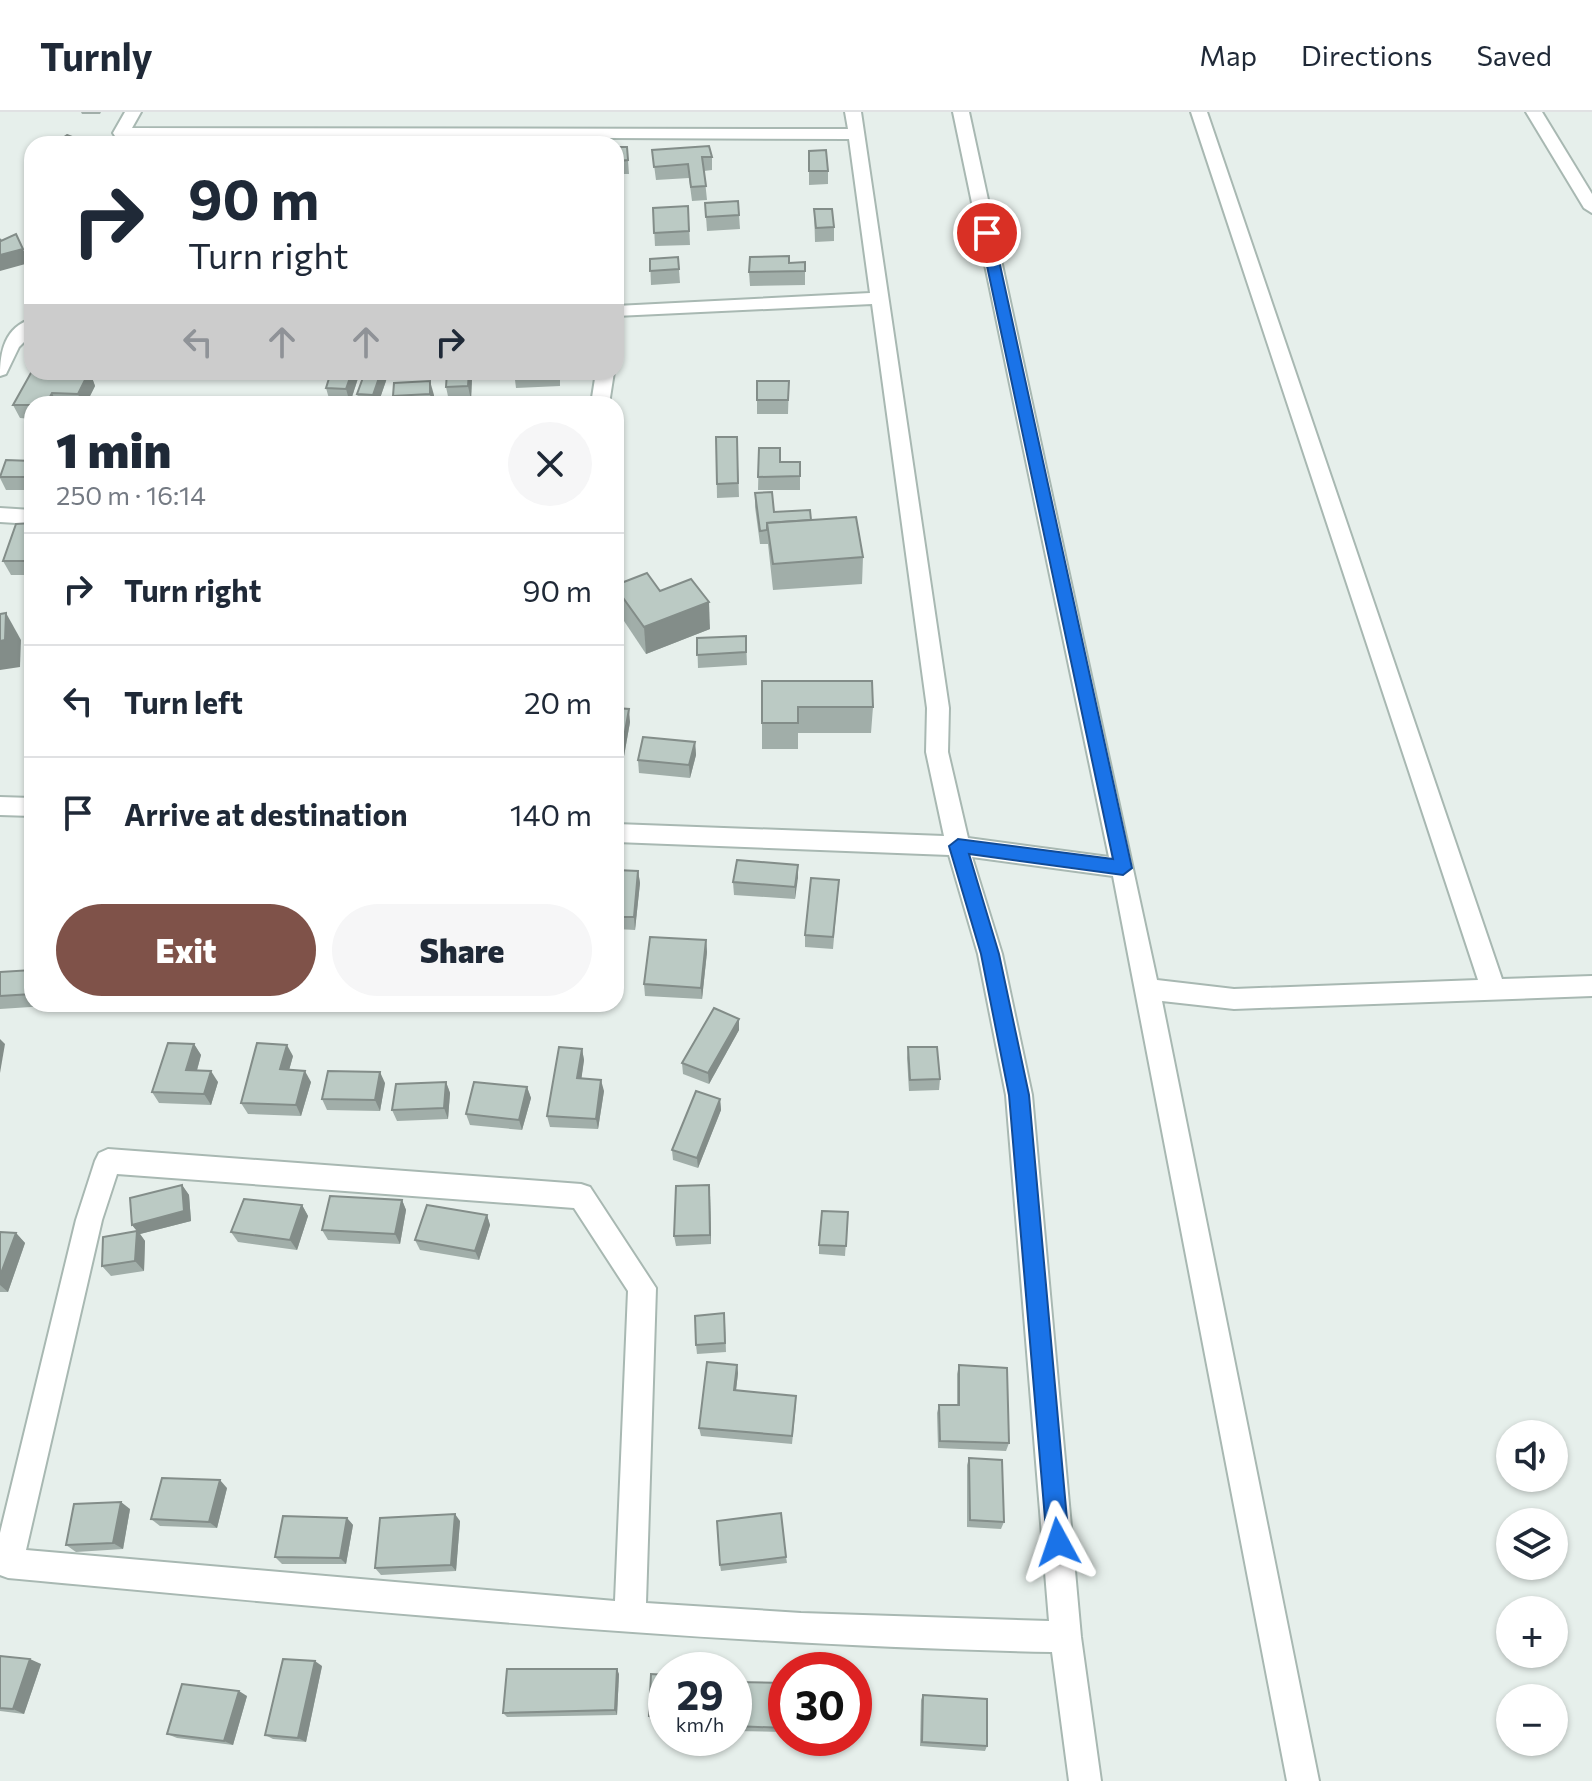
<!DOCTYPE html>
<meta charset="utf-8">
<style>
body{margin:0;font-family:Commissioner,sans-serif;background:#f6f6f7;color:#1f2937;height:100vh;display:flex;flex-direction:column;font-size:30px;white-space:nowrap}
*{box-sizing:border-box;margin:0}
p{font-size:26px;color:#747a83}
.icon{flex:none;width:44px;height:44px;fill:none;stroke:currentColor;stroke-width:2;stroke-linecap:round;stroke-linejoin:round}
.map{position:relative;flex:1;overflow:hidden}
.details{position:absolute;left:24px;top:284px;width:600px;height:616px;display:flex;flex-direction:column;background:#fff;border-radius:24px;box-shadow:0 2px 6px #0004}
.details>*{flex:none}
.hud{position:absolute;left:24px;top:24px;width:600px;height:244px;border-radius:24px;box-shadow:0 2px 6px #0004;background:#fff;color:#1f2937;overflow:hidden}
.controls{position:absolute;left:1496px;top:1308px;display:grid;gap:16px}
.controls a{display:grid;place-items:center;width:72px;height:72px;border-radius:50%;background:#fff;box-shadow:0 2px 6px #0004;font-size:40px}
.speed{position:absolute;left:648px;top:1540px;display:flex;gap:16px;font-size:40px;font-weight:700;text-align:center}
.speed>*{display:grid;place-content:center;width:104px;height:104px;border-radius:50%;background:#fff;box-shadow:0 2px 6px #0004;line-height:1}
.speed small{font-size:20px;font-weight:400}
.speed .limit{border:12px solid #d22;background:#fff;color:#111}
.pin{position:absolute;display:grid;place-items:center;width:68px;height:68px;color:#fff;margin:-34px;border:4px solid #fff;border-radius:50%;box-shadow:0 2px 8px #0007}
.me{position:absolute;width:88px;margin:-44px;rotate:355deg;stroke-linejoin:round;filter:drop-shadow(0 0 6px #0008)}
.turn{display:flex;align-items:center;gap:28px;height:168px;padding:0 32px;font-size:36px}
.turn .icon{width:104px;height:104px;stroke-width:2.5}
.turn b{display:block;font-size:56px;line-height:68px}
.lanes{display:flex;align-items:center;height:76px;padding:0 32px;background:#0003;justify-content:center;gap:40px;direction:ltr}
.lanes .off{opacity:.35}
.round{display:grid;place-items:center;flex:none;width:84px;height:84px;border-radius:42px;background:#f6f6f7}
.head{display:flex;align-items:center;justify-content:space-between;height:136px;padding:0 32px}
h1{font-size:48px;font-weight:800;line-height:60px}
.action{display:flex;gap:16px;margin-top:auto;padding:16px 32px}
.action a{flex:1;height:92px;border-radius:48px;background:#7f5249;color:#fff;font-size:32px;font-weight:800;line-height:92px;text-align:center}
.action a+a{background:#f6f6f7;color:#1f2937}
ul{padding:0;list-style:none}
li{display:flex;align-items:center;gap:24px;height:112px;padding:0 32px;border-top:2px solid #e0e1e3}
li div{flex:1}
li b{display:block;font-size:30px}
li em{font-style:normal}
header{display:flex;align-items:center;gap:48px;box-sizing:border-box;height:112px;padding:0 40px;background:#fff;border-bottom:2px solid #e0e1e3}
header strong{font-size:38px}
nav{display:flex;gap:44px;margin-inline-start:auto;font-size:28px}
.map>svg:first-child{display:block}
</style>
<header>
<strong>Turnly</strong>
<nav><a>Map</a><a>Directions</a><a>Saved</a></nav>
</header>
<div class="map">
<svg width="1592" height="1669" viewBox="0 0 1592 1669">
<rect width="100%" height="100%" fill="#e6efeb"/>
<g fill="none" stroke-linecap="round" stroke-linejoin="round">
<defs>
<g id="street">
<path d="M125,0h16l-9,16 716,1 -3,-17h16l88,596 -1,44 20,86 141,19 -156,-745h16l188,868 77,9 244,-9 -287,-868h16l295,867 90,-3v20l-358,13 -72,-8 157,780h-32l-174,-905 -141,-19 30,97 30,141 49,542 20,144h-32l-17,-129c-349,-7 -696,-42 -1044,-74l-8,-3v-42l76,-313 19,-59 4,-8 9,-4 473,35 9,3 66,101 -10,315 155,10 248,8 -43,-526 -28,-141 -29,-99 -333,-13v-18l328,12 -18,-84 1,-44 -55,-404 -256,12v-10l254,-13 -21,-154 -734,-3 -2,-3zM117,1062l457,34 54,83 -13,310 -589,-51 76,-330z"/>
<polygon points="1526,0 1542,0 1592,82 1592,101 1584,96"/>
<path d="M32,207v15l-13,13 -13,27 -6,2c0,-25 5,-49 32,-57z"/>
<polygon points="596,260 614,260 609,292 591,292"/>
<polygon points="0,396 32,398 32,412 0,410"/>
<polygon points="0,685 32,686 32,704 0,703"/>
</g>
</defs>
<!-- street casing -->
<use href="#street" stroke="#a8b8b2" stroke-width="4"/>
<!-- street -->
<use href="#street" fill="#fff" fill-rule="evenodd"/>
</g>
<!-- wall -->
<g fill="#a1aea9">
<polygon points="81,0 101,0 100,2 82,2"/>
<polygon points="616,35 627,35 629,62 620,62 621,89 616,89"/>
<polygon points="652,38 712,45 712,58 704,59 707,88 692,89 689,66 656,68"/>
<polygon points="809,39 828,59 828,72 809,73"/>
<polygon points="738,89 740,117 707,119 705,91"/>
<polygon points="688,94 690,133 655,134 653,96"/>
<polygon points="814,97 834,115 834,129 815,130"/>
<polygon points="678,145 680,171 651,173 650,147"/>
<polygon points="805,150 805,173 750,174 749,160 789,151"/>
<polygon points="90,260 95,274 86,292 32,292 32,307 20,306 13,293"/>
<polygon points="360,260 350,291 330,290 326,276"/>
<polygon points="365,260 389,260 378,292 360,292 357,282"/>
<polygon points="447,260 471,260 472,266 471,288 449,289 446,275"/>
<polygon points="514,260 560,260 560,274 516,276"/>
<polygon points="789,269 788,302 757,302 757,288"/>
<polygon points="434,283 433,292 395,292 393,284"/>
<polygon points="716,325 737,325 739,385 717,386"/>
<polygon points="759,336 780,350 800,350 800,378 758,378"/>
<polygon points="32,349 32,378 6,378 0,366 0,363"/>
<polygon points="755,381 774,400 811,408 863,445 862,472 773,478 768,432 760,432 755,395"/>
<polygon points="32,411 32,463 11,463 3,449"/>
<polygon points="616,473 660,479 710,517 646,542 618,500"/>
<polygon points="746,524 747,553 698,556 697,526"/>
<polygon points="762,569 873,595 871,621 798,621 798,637 762,637"/>
<polygon points="616,596 630,610 621,661 616,661"/>
<polygon points="695,630 696,643 690,666 639,661 638,648"/>
<polygon points="798,753 795,787 734,783 733,770"/>
<polygon points="616,758 638,759 640,771 635,818 616,817"/>
<polygon points="839,768 833,837 805,835 805,823"/>
<polygon points="706,828 707,840 702,887 645,884 644,872"/>
<polygon points="32,858 32,892 46,892 46,894 0,897 0,860"/>
<polygon points="739,907 739,918 709,972 683,962 682,951"/>
<polygon points="194,932 201,943 197,958 218,970 211,993 159,991 152,980"/>
<polygon points="908,935 940,967 939,978 909,979 907,946"/>
<polygon points="582,937 584,948 581,967 604,979 598,1017 550,1015 547,1004"/>
<polygon points="293,944 289,958 311,970 301,1004 248,1002 241,991"/>
<polygon points="446,970 450,981 448,1007 397,1009 392,998"/>
<polygon points="385,971 380,999 327,998 322,987"/>
<polygon points="527,975 531,986 522,1018 470,1013 466,1002"/>
<polygon points="720,987 721,998 698,1056 673,1048 672,1038"/>
<polygon points="182,1073 189,1083 191,1109 140,1122 145,1129 144,1159 111,1164 102,1154 137,1119 132,1113"/>
<polygon points="710,1083 711,1132 676,1134 674,1124"/>
<polygon points="402,1088 406,1098 400,1132 328,1128 322,1118"/>
<polygon points="302,1093 308,1104 297,1138 238,1130 231,1120"/>
<polygon points="848,1100 845,1144 819,1142 819,1133"/>
<polygon points="487,1103 490,1113 479,1148 420,1138 415,1128"/>
<polygon points="0,1120 16,1121 25,1131 8,1180 0,1180"/>
<polygon points="725,1211 726,1240 697,1242 696,1233"/>
<polygon points="737,1253 738,1261 736,1278 796,1292 792,1332 701,1324 699,1316"/>
<polygon points="959,1253 1009,1331 1006,1339 938,1336 937,1301 939,1293 957,1293 957,1262"/>
<polygon points="969,1346 1004,1410 1001,1417 967,1415 967,1353"/>
<polygon points="227,1376 217,1416 160,1414 151,1407"/>
<polygon points="130,1397 123,1437 76,1440 66,1433"/>
<polygon points="347,1406 353,1413 346,1452 282,1452 275,1445"/>
<polygon points="460,1409 456,1459 381,1463 375,1456"/>
<polygon points="786,1445 787,1451 721,1459 720,1453"/>
<polygon points="0,1544 41,1552 24,1602 0,1599"/>
<polygon points="322,1554 306,1630 273,1627 265,1623"/>
<polygon points="619,1562 617,1603 507,1605 503,1601"/>
<polygon points="666,1563 666,1609 651,1609 649,1604"/>
<polygon points="734,1570 786,1571 786,1620 734,1619"/>
<polygon points="854,1581 856,1625 856,1629 831,1626 854,1626"/>
<polygon points="923,1583 987,1634 985,1639 920,1634 921,1588"/>
<polygon points="247,1584 233,1633 177,1626 167,1622"/>
</g>
<!-- shaded-wall -->
<g fill="#838d89">
<polygon points="23,137 29,151 0,159 0,143"/>
<polygon points="90,260 95,274 86,292 82,292 78,282"/>
<polygon points="352,260 360,260 350,291 346,277"/>
<polygon points="381,260 389,260 378,292 375,292 373,283"/>
<polygon points="469,260 471,260 472,266 471,288 468,274"/>
<polygon points="430,269 434,283 433,292 432,292 430,282"/>
<polygon points="52,281 57,292 46,292"/>
<polygon points="709,490 710,517 646,542 644,515"/>
<polygon points="6,501 21,528 20,555 0,558 0,529"/>
<polygon points="629,597 630,610 621,661 620,648"/>
<polygon points="695,630 696,643 690,666 689,653"/>
<polygon points="798,753 798,766 795,787 795,775"/>
<polygon points="638,759 640,771 635,818 634,805"/>
<polygon points="706,828 707,840 702,887 701,876"/>
<polygon points="739,907 739,918 709,972 708,961"/>
<polygon points="0,927 5,932 0,961"/>
<polygon points="194,932 201,943 194,969 186,958"/>
<polygon points="287,933 293,944 286,969 280,957"/>
<polygon points="582,937 584,948 580,977 577,966"/>
<polygon points="211,959 218,970 211,993 204,982"/>
<polygon points="305,959 311,970 301,1004 296,993"/>
<polygon points="380,960 385,971 380,999 375,988"/>
<polygon points="601,968 604,979 598,1017 596,1007"/>
<polygon points="446,970 450,981 448,1007 444,996"/>
<polygon points="527,975 531,986 522,1018 519,1008"/>
<polygon points="720,987 721,998 698,1056 697,1046"/>
<polygon points="182,1073 189,1083 191,1109 140,1122 145,1129 144,1159 135,1149 137,1119 132,1113"/>
<polygon points="709,1073 710,1083 711,1132 710,1123"/>
<polygon points="402,1088 406,1098 400,1132 395,1122"/>
<polygon points="302,1093 308,1104 297,1138 290,1128"/>
<polygon points="487,1103 490,1113 479,1148 475,1139"/>
<polygon points="16,1121 25,1131 8,1180 0,1173 0,1164"/>
<polygon points="737,1253 738,1261 735,1287 734,1278"/>
<polygon points="220,1368 227,1376 217,1416 209,1410"/>
<polygon points="121,1390 130,1397 123,1437 113,1431"/>
<polygon points="455,1402 460,1409 456,1459 451,1453"/>
<polygon points="347,1406 353,1413 346,1452 340,1446"/>
<polygon points="30,1547 41,1552 24,1602 13,1597"/>
<polygon points="315,1549 322,1554 306,1630 298,1626"/>
<polygon points="617,1557 619,1562 617,1603 615,1598"/>
<polygon points="239,1579 247,1584 233,1633 224,1629"/>
</g>
<!-- building -->
<g fill="#bbcac4" stroke="#838d89" stroke-width="2">
<polygon points="67,23 80,28 74,32 54,32"/>
<polygon points="186,27 216,29 215,32 184,32"/>
<polygon points="709,34 712,45 702,45 706,74 691,75 688,52 654,55 652,38"/>
<polygon points="616,35 627,35 628,48 619,49 620,75 616,75"/>
<polygon points="826,38 828,59 809,59 809,39"/>
<polygon points="738,89 739,103 706,105 705,91"/>
<polygon points="688,94 689,119 654,121 653,96"/>
<polygon points="814,97 832,97 834,115 816,116"/>
<polygon points="16,122 23,137 0,143 0,127 1,129"/>
<polygon points="789,144 789,151 805,150 805,159 749,160 750,145"/>
<polygon points="678,145 679,157 650,159 650,147"/>
<polygon points="32,259 32,260 89,260 78,282 52,281 46,292 32,292 32,293 13,293"/>
<polygon points="331,260 352,260 346,277 326,276"/>
<polygon points="365,260 381,260 373,283 357,282"/>
<polygon points="447,260 469,260 468,274 446,275"/>
<polygon points="514,260 558,260 514,263"/>
<polygon points="430,269 430,282 393,284 394,271"/>
<polygon points="757,269 789,269 788,288 757,288"/>
<polygon points="716,325 737,325 738,371 717,372"/>
<polygon points="759,336 780,336 780,350 800,350 800,364 758,365"/>
<polygon points="6,348 32,349 32,365 0,365"/>
<polygon points="772,380 774,400 810,398 811,408 767,411 767,418 760,419 755,381"/>
<polygon points="856,405 863,445 773,452 767,411"/>
<polygon points="32,411 32,449 3,449 16,412"/>
<polygon points="647,461 660,479 691,467 709,490 644,515 616,476 616,473"/>
<polygon points="6,501 5,528 0,529 0,502"/>
<polygon points="746,524 746,540 697,543 697,526"/>
<polygon points="762,569 872,569 873,595 798,595 798,611 762,611"/>
<polygon points="616,596 629,597 620,648 616,648"/>
<polygon points="643,625 695,630 689,653 638,648"/>
<polygon points="737,748 798,753 795,775 733,770"/>
<polygon points="616,758 638,759 634,805 616,805"/>
<polygon points="811,766 839,768 833,825 805,823"/>
<polygon points="650,825 706,828 701,876 644,872"/>
<polygon points="32,858 32,882 0,884 0,860"/>
<polygon points="714,896 739,907 708,961 682,951"/>
<polygon points="168,931 194,932 186,958 211,959 204,982 152,980"/>
<polygon points="257,931 287,933 280,957 305,959 296,993 241,991"/>
<polygon points="559,935 582,937 577,966 601,968 596,1007 547,1004"/>
<polygon points="908,935 937,935 940,967 910,968"/>
<polygon points="328,959 380,960 375,988 322,987"/>
<polygon points="446,970 444,996 392,998 396,972"/>
<polygon points="474,970 527,975 519,1008 466,1002"/>
<polygon points="696,979 720,987 697,1046 672,1038"/>
<polygon points="182,1073 184,1099 132,1113 130,1086"/>
<polygon points="709,1073 710,1123 674,1124 676,1074"/>
<polygon points="330,1084 402,1088 395,1122 322,1118"/>
<polygon points="244,1087 302,1093 290,1128 231,1120"/>
<polygon points="427,1093 487,1103 475,1139 415,1128"/>
<polygon points="822,1099 848,1100 846,1134 819,1133"/>
<polygon points="137,1119 135,1149 102,1154 103,1125"/>
<polygon points="0,1120 16,1121 0,1164"/>
<polygon points="724,1201 725,1231 696,1233 695,1204"/>
<polygon points="707,1250 737,1253 734,1278 796,1284 792,1324 699,1316"/>
<polygon points="959,1253 1007,1256 1009,1331 940,1329 939,1293 959,1293"/>
<polygon points="969,1346 1002,1348 1004,1410 970,1408"/>
<polygon points="162,1366 220,1368 209,1410 151,1407"/>
<polygon points="121,1390 113,1431 66,1433 74,1392"/>
<polygon points="781,1401 786,1445 720,1453 717,1409"/>
<polygon points="455,1402 451,1453 375,1456 380,1406"/>
<polygon points="283,1404 347,1406 340,1446 275,1445"/>
<polygon points="0,1544 30,1547 13,1597 0,1596"/>
<polygon points="283,1547 315,1549 298,1626 265,1623"/>
<polygon points="507,1557 617,1557 615,1598 503,1601"/>
<polygon points="651,1562 666,1563 666,1604 649,1604"/>
<polygon points="734,1570 786,1571 786,1616 734,1614"/>
<polygon points="182,1572 239,1579 224,1629 167,1622"/>
<polygon points="854,1581 861,1582 856,1625 854,1625"/>
<polygon points="923,1583 987,1587 987,1634 922,1630"/>
</g>
<!-- route -->
<polygon fill="#1a73e8" stroke="#114b97" stroke-width="2" points="987,117 993,121 1132,756 1123,763 969,742 999,842 1029,983 1069,1430 1066,1438 1058,1441 1050,1438 1047,1430 1009,983 981,842 949,734 958,727 1113,747 980,121"/>
</svg>
<div class="controls">
<a><svg class="icon" aria-label="sound" viewBox="0 0 24 24"><path d="M4 9h4l5-4v14l-5-4H4zM17 9q2 3 0 6"/></svg></a>
<a><svg class="icon" aria-label="layers" viewBox="0 0 24 24"><path d="M12 4l9 5-9 5-9-5zM3 14l9 5 9-5"/></svg></a>
<a>+</a>
<a>−</a>
</div>
<div class="speed"><div>29<small>km/h</small></div><div class="limit">30</div></div>
<div class="pin" style="left:987px;top:121px;background:#d93025"><svg class="icon" aria-label="arrive" viewBox="0 0 24 24"><path d="M6 21V4h12l-3 4 3 4H6"/></svg></div>
<svg class="me" style="left:1058px;top:1430px" viewBox="-20 -20 40 40"><path d="M0-17L14 15 0 8-14 15z" fill="#1a73e8" stroke="#fff" stroke-width="4"/></svg>
<div class="hud">
<div class="turn"><svg class="icon" aria-label="right" viewBox="0 0 24 24"><path d="M7 20v-9h11M14 6l5 5-5 5"/></svg><div><b>90 m</b>Turn right</div></div>
<div class="lanes"><svg class="icon off" aria-label="left" viewBox="0 0 24 24"><path d="M17 20v-9H6M10 6l-5 5 5 5"/></svg><svg class="icon off" aria-label="ahead" viewBox="0 0 24 24"><path d="M12 20V5M6 11l6-6 6 6"/></svg><svg class="icon off" aria-label="ahead" viewBox="0 0 24 24"><path d="M12 20V5M6 11l6-6 6 6"/></svg><svg class="icon" aria-label="right" viewBox="0 0 24 24"><path d="M7 20v-9h11M14 6l5 5-5 5"/></svg></div>
</div>
<section class="details">
<div class="head"><div><h1>1 min</h1><p>250 m · 16:14</p></div><a class="round"><svg class="icon" aria-label="close" viewBox="0 0 24 24"><path d="M6 6l12 12M18 6L6 18"/></svg></a></div>
<ul>
<li><svg class="icon" aria-label="right" viewBox="0 0 24 24"><path d="M7 20v-9h11M14 6l5 5-5 5"/></svg><div><b>Turn right</b></div><em>90 m</em></li>
<li><svg class="icon" aria-label="left" viewBox="0 0 24 24"><path d="M17 20v-9H6M10 6l-5 5 5 5"/></svg><div><b>Turn left</b></div><em>20 m</em></li>
<li><svg class="icon" aria-label="arrive" viewBox="0 0 24 24"><path d="M6 21V4h12l-3 4 3 4H6"/></svg><div><b>Arrive at destination</b></div><em>140 m</em></li>
</ul>
<div class="action"><a>Exit</a><a>Share</a></div>
</section>
</div>
